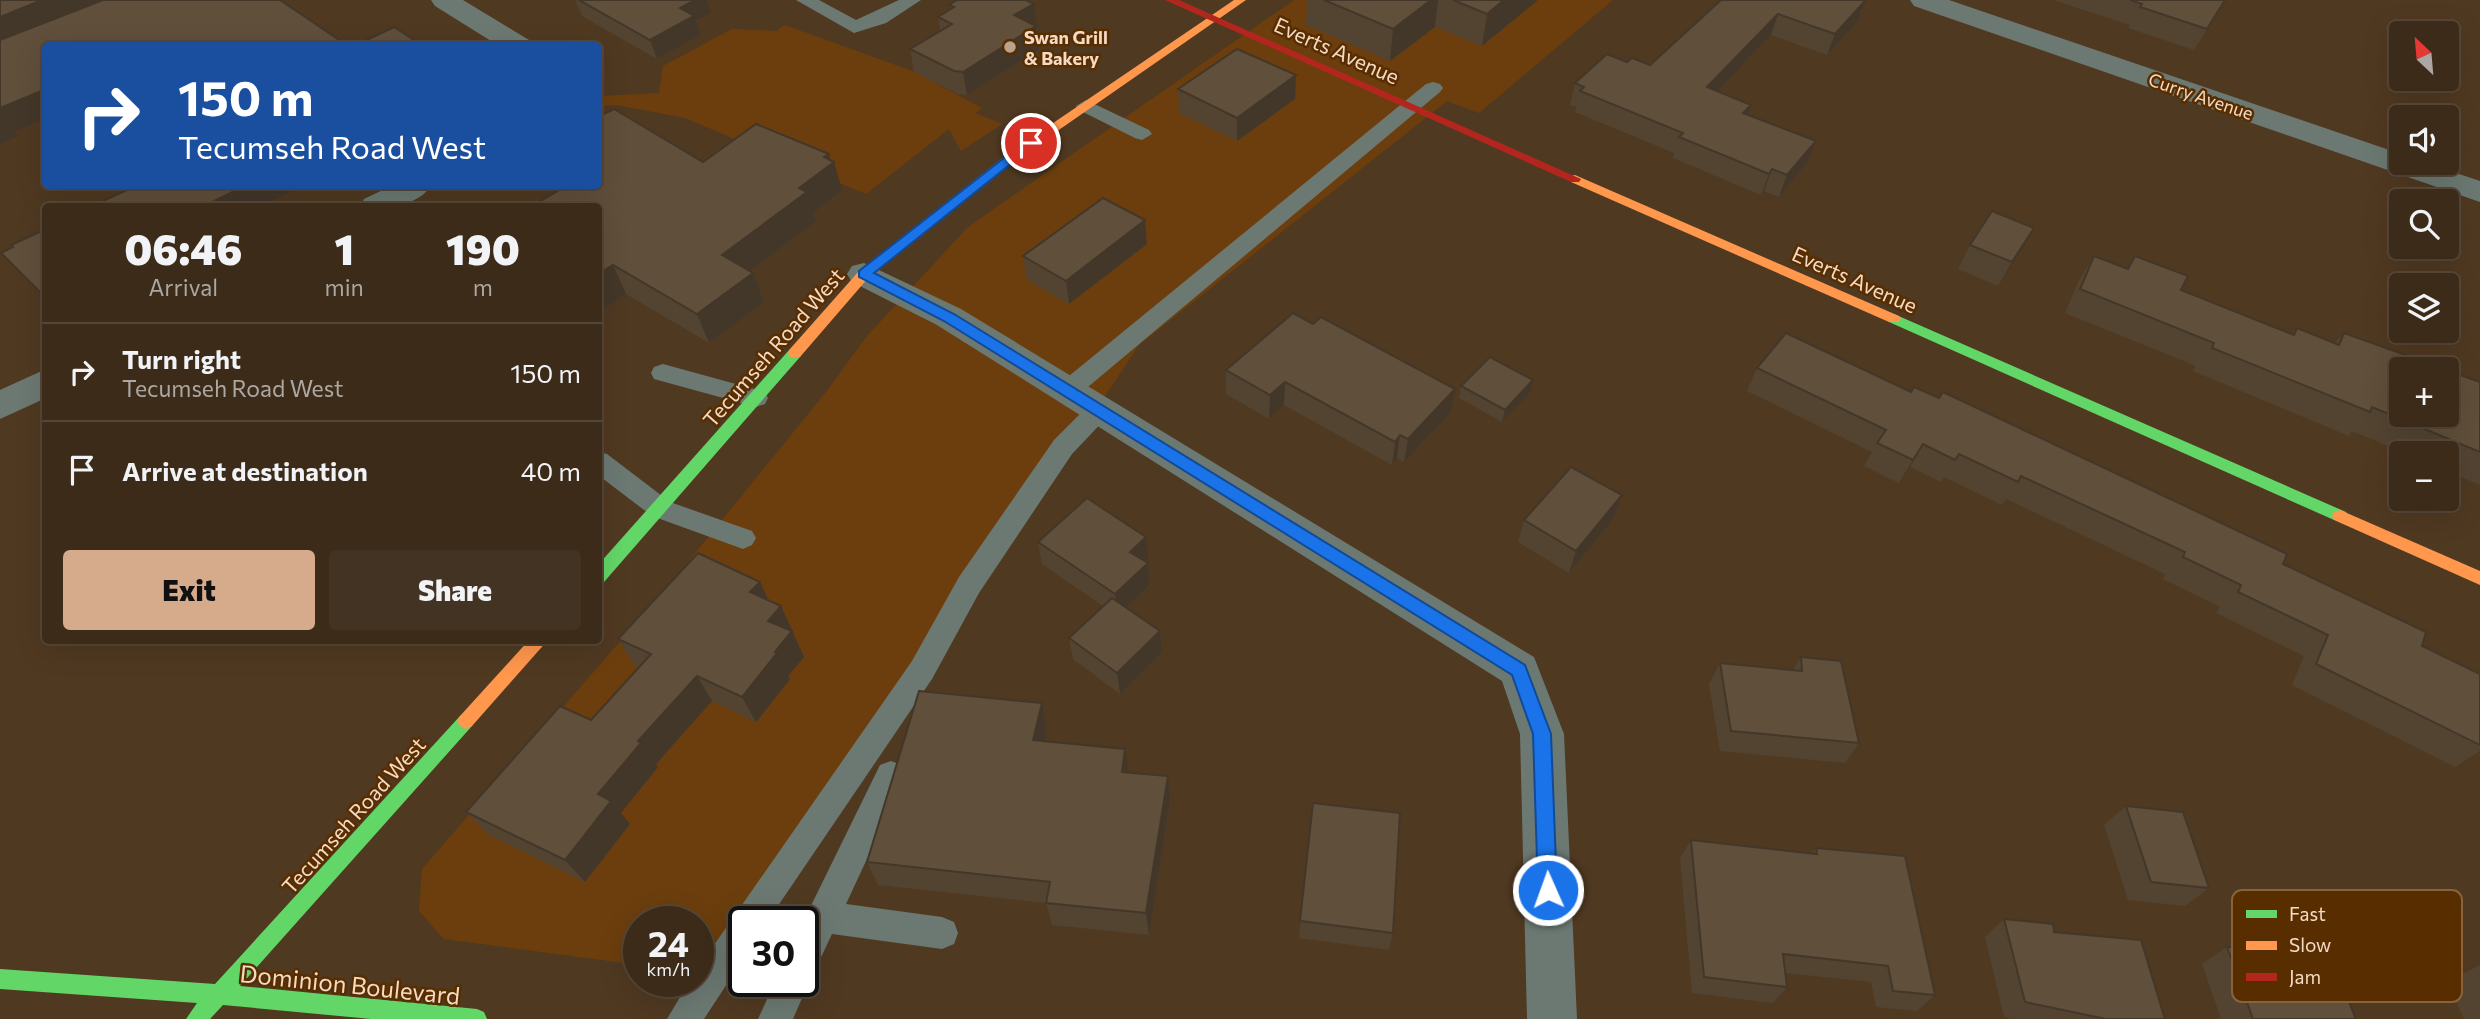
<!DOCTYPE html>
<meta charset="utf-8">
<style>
body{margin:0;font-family:Commissioner,sans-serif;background:#433322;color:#f1f3f6;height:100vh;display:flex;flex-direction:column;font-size:26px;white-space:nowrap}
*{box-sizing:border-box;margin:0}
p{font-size:23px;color:#aca7a2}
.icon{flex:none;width:38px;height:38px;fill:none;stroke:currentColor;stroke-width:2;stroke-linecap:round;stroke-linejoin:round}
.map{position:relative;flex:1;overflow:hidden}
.panel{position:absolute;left:42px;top:203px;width:560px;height:441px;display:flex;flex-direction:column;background:#3c2b19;border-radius:7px;box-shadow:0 7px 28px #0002,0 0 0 2px #554738}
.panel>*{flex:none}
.guide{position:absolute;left:42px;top:42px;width:560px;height:147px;border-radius:7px;box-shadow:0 7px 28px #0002,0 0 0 2px #554738;background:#1a4fa0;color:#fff;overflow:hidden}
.needle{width:46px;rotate:334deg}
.controls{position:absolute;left:2389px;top:21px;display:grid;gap:14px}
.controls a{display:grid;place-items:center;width:70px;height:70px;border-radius:7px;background:#3c2b19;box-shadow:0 7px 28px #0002,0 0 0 2px #554738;font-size:35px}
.speed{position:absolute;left:623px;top:906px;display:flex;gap:14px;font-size:35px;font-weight:700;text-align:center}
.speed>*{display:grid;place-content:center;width:91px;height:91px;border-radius:50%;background:#3c2b19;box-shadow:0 7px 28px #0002,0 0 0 2px #554738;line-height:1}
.speed small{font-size:18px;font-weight:400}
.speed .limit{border:4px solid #111;border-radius:10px;background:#fff;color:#111}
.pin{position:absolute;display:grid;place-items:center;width:60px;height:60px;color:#fff;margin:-30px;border:4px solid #fff;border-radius:50%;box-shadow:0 2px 7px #0007}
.me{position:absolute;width:77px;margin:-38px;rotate:358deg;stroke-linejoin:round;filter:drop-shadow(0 0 5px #0008)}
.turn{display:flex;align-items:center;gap:24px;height:147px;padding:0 21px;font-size:32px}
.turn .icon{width:91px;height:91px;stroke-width:2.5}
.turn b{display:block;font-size:49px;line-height:60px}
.eta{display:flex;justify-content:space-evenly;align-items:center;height:119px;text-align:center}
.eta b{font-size:42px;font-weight:800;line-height:49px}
.primary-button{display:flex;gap:14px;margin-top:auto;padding:14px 21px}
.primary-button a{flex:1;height:80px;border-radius:7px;background:#d6ab8b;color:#111;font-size:28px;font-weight:800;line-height:80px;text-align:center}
.primary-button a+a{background:#433322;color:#f1f3f6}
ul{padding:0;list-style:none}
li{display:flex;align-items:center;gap:21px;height:98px;padding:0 21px;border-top:2px solid #554738}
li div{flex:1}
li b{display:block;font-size:26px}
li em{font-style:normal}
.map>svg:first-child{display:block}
</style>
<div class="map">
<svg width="2480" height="1019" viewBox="0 0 2480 1019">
<rect width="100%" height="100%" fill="#503921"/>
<!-- built -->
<g fill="#6c3e0d">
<polygon points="1294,0 1613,0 1479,113 1447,101 1139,345 755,922 744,922 725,968 698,967 698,922 639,922 639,965 444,939 419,911 422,869 670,584 826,392 867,336 968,227"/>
<polygon points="785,25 915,72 982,108 975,113 1002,124 961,151 949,129 866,194 685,118 617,105 599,106 598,96 659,93 663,66 732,29 776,31"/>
</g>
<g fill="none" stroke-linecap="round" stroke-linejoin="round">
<!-- lane -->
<g fill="#6c7973" fill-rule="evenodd">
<polygon points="796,0 819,0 856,20 899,0 921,0 886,23 854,33"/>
<polygon points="1433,82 1440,84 1443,88 1440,92 1076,397 1067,400 1058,397 1055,391 1058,385 1426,84"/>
<polygon points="1086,100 1149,130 1152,134 1142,140 1135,138 1079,110 1076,106"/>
<polygon points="663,364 765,392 768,398 765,404 756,407 654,379 651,373 654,367"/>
<polygon points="1099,401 1108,404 1111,410 1108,416 1072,454 979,593 932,679 767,922 744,922 744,958 704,1019 667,1019 689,982 698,982 698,968 912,661 959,577 1054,440 1090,404"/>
<polygon points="598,452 607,454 670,502 752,531 756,538 752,545 743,549 652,516 598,475"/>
<polygon points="891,761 902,765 906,775 846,904 942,917 954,922 958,933 954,944 942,949 832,934 815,970 805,973 809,982 793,1019 758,1019 775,982 803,982 803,922 880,765"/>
</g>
<!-- street -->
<g fill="#6c7973" fill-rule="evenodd">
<polygon points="431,0 463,0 529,40 533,46 499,46 435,6"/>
<polygon points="1910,0 1949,0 2401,154 2401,163 2426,163 2480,181 2480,202 1914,6"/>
<path d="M391,186h40c-16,23 -47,20 -71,20l4,-7z"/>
<polygon points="864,263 961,309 1534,657 1564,734 1577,1019 1527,1019 1520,734 1502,681 937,325 852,282 847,274 852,266"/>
<polygon points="46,369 46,398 0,419 0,390"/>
</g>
<!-- fast -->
<g fill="#63d668" fill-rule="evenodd">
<polygon points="1894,314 2346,512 2348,516 2346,520 2334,520 1889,322 1887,319 1889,316"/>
<polygon points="795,348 802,353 800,357 604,582 598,583 598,565 790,349"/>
<polygon points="466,713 472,716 475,721 472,726 240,986 477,1009 484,1012 487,1019 371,1019 223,1005 210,1019 186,1019 197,1003 0,989 0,969 215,984 460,716"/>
</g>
<!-- slow -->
<g fill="#ff974d" fill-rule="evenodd">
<polygon points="1234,0 1246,0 1017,159 869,277 800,357 790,357 788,353 790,349 859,271 1009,153"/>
<polygon points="1575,175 1899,316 1901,319 1899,322 1889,322 1571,182 1571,176"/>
<polygon points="2340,510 2480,571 2480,585 2334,520 2332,516 2334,512"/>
<polygon points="529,640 548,640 472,726 466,729 460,726 457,721 460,716"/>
</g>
<!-- jam -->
<polygon fill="#b3261e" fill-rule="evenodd" points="1165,0 1179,0 1581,179 1579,182 1571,182"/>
</g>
<!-- wall -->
<g fill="#534432">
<polygon points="575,0 707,0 711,13 696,21 701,35 657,59 582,16"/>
<polygon points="1307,0 1538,0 1482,46 1435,27 1390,61 1306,25"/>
<polygon points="1721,0 1865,1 1857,22 1827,55 1771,35 1717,91 1807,163 1779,197 1764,191 1761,195 1673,158 1674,153 1575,112 1576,107 1570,105 1575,83 1627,62 1650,65"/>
<polygon points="2053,0 2225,0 2194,50 2128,28 2130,25"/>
<polygon points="1034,4 1039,49 967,95 958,94 914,72 910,49 940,31 938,17 950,10 949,5"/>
<polygon points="1296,75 1295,99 1237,141 1179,113 1178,89"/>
<polygon points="830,160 842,190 813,213 816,221 750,271 753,273 764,302 709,343 626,294 598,313 598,206 703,162"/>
<polygon points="46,229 46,300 1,253"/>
<polygon points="1147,244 1069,304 1027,280 1023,256"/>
<polygon points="1970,245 2021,251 1998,286 1958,269"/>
<polygon points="2094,256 2127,269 2135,256 2181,290 2292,334 2297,328 2334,344 2344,333 2480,382 2480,485 2446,471 2446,453 2405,453 2352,431 2349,436 2193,371 2196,366 2065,313 2079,280"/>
<polygon points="1313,324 1451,412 1404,462 1397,458 1392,465 1284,405 1269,419 1226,394 1226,370"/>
<polygon points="1757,368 2283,564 2422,646 2480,674 2480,751 2455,767 2292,685 2304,656 2216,613 2220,607 2163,579 2165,574 2006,499 2002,505 1944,477 1941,482 1910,467 1899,483 1864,466 1872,452 1747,391"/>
<polygon points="1461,386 1530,393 1502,422 1459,398"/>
<polygon points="1622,495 1614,518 1569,573 1518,542 1524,520"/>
<polygon points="1038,542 1148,559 1145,561 1148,563 1150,585 1126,608 1160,631 1162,652 1120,694 1073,659 1069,638 1103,606 1042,564"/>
<polygon points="760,582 769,600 781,606 804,657 788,676 790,679 756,722 712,701 656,764 658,767 621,813 630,824 585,882 489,835 466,812 591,720 639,667 634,665 618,639"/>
<polygon points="1801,657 1859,743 1845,763 1720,751 1709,684 1720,663 1793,670"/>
<polygon points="1042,703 1047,729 1044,741 1125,749 1128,772 1168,776 1170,800 1149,935 1052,925 1046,903 878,885 867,862"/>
<polygon points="1313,803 1393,933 1389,950 1299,938"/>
<polygon points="2126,806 2209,888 2185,906 2128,900 2104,825"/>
<polygon points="1691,840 1812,853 1816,848 1935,995 1917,1011 1876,1007 1871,982 1785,973 1787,987 1773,1003 1692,993 1680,858"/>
<polygon points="2004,919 2054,932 2165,1019 2011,1019 2004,1017 1985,937"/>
<polygon points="2227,947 2356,1019 2221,1019 2202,964"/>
<polygon points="2480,965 2480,1019 2464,1019 2447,982"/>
</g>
<!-- shaded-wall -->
<g fill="#433729">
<polygon points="42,0 110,0 0,45 0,17"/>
<polygon points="695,0 707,0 711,13 696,21 701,35 657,59 650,40 680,8"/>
<polygon points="1431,0 1438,0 1435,27 1390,61 1393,29"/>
<polygon points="1504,0 1538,0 1482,46 1487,14"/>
<polygon points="1865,1 1857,22 1827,55 1835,34"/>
<polygon points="1034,4 1039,49 967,95 963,72 1014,15"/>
<polygon points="1778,14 1771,35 1700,109 1707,87"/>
<polygon points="195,41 198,46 184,46"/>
<polygon points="1296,75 1295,99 1237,141 1237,118"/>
<polygon points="46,89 46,118 14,132 18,136 0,144 0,108"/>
<polygon points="1751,105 1744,126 1743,113"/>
<polygon points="1816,141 1807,163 1779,197 1787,175"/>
<polygon points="829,154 831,163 834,162 842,190 813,213 816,221 733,284 722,255 799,188 824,157"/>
<polygon points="1772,169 1764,191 1761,195 1769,174"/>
<polygon points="245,186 302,186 262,206 204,206"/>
<polygon points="1145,220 1147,244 1069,304 1066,281"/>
<polygon points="2034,228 2021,251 1998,286 2012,262"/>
<polygon points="613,265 626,294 598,313 598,274"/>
<polygon points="753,273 764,302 709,343 697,314"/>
<polygon points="1533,380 1530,393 1502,422 1505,410"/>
<polygon points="1285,382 1284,405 1269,419 1270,395"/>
<polygon points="1455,389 1451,412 1404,462 1408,439"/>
<polygon points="1400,435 1397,458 1392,465 1395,442"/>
<polygon points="1923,444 1910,467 1899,483 1913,460"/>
<polygon points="1622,495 1614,518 1569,573 1576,551"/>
<polygon points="1146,537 1148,559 1133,574 1130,552"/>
<polygon points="1148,563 1150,585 1117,616 1115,594"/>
<polygon points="760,582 772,608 750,592"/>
<polygon points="781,606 804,657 788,676 790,679 756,722 742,697 775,652 768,621"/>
<polygon points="1160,631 1162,652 1120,694 1117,673"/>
<polygon points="697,676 712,701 656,764 658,767 621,813 630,824 585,882 565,860 598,794 638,741"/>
<polygon points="1042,703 1047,729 1039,765 1033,740"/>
<polygon points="1125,749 1129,774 1122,772"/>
<polygon points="1168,776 1170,800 1149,935 1146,913"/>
</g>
<!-- building -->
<g fill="#604f3a" stroke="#433729" stroke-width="2">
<polygon points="0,0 42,0 0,17"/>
<polygon points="103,0 280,0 348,46 211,46 207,43 201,45 195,41 184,46 46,46 46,89 0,108 0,40"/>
<polygon points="579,0 695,0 680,8 694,16 650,40"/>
<polygon points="957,0 1026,0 1034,4 1014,15 1036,26 963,72 954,71 910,49 952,24 938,17 954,7 949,5"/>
<polygon points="1324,0 1431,0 1393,29"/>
<polygon points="1453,0 1504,0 1487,14"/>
<polygon points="1721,0 1863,0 1865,1 1835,34 1778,14 1707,87 1751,105 1743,113 1816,141 1787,175 1772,169 1769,174 1679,137 1683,133 1580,91 1584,87 1575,83 1607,54 1627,62 1632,58 1650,65"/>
<polygon points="2130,0 2225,0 2207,29 2140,7 2142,4"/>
<polygon points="394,27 423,46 354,46"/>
<polygon points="1237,49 1296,75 1237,118 1178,89"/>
<polygon points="614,109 703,162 756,124 829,154 824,157 834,162 799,188 807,192 722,255 753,273 697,314 613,265 598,274 598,206 532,206 566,186 598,186 598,117"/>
<polygon points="128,186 245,186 204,206 92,206 131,188"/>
<polygon points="1103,198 1145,220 1066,281 1023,256"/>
<polygon points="1992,211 2034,228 2012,262 1970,245"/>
<polygon points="46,229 46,297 45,297 1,253 13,247 11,245"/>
<polygon points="2094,256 2128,269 2135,256 2188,276 2181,290 2294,335 2297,328 2339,345 2344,333 2445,369 2401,369 2401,415 2446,415 2446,370 2480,382 2480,452 2372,407 2370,412 2212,348 2214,343 2080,289"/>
<polygon points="1293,313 1313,324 1321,317 1455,389 1408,439 1400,435 1395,442 1285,382 1270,395 1226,370"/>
<polygon points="1786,333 1911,392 1914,387 1939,398 1943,392 2287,554 2283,564 2426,632 2422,646 2480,674 2480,745 2316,664 2328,635 2238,592 2241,585 2183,557 2185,552 2021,476 2018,482 1959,454 1955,460 1923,444 1913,460 1877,443 1886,430 1757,368"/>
<polygon points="1490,357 1533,380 1505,410 1461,386"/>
<polygon points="1571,467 1622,495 1576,551 1524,520"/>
<polygon points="1087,498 1146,537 1130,552 1148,563 1115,594 1038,542"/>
<polygon points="698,553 760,582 750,592 781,606 768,621 792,631 775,652 777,653 742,697 697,676 638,741 641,743 598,794 611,801 565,860 466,812 560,706 591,720 651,654 618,639"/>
<polygon points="1112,598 1160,631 1117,673 1069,638"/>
<polygon points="1801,657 1841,661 1859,743 1731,731 1720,663 1802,671"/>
<polygon points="919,691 1042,703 1033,740 1125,749 1122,772 1168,776 1146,913 1046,903 1050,882 867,862"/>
<polygon points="1313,803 1400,813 1393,933 1300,921"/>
<polygon points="2126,806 2183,812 2209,888 2151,882"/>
<polygon points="1691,840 1817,854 1816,848 1905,856 1935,995 1893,991 1888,966 1783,954 1787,987 1704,977"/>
<polygon points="2004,919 2053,924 2054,932 2141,940 2165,1019 2106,1019 2025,1002"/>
<polygon points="2227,947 2330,957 2356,1019 2253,1019"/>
</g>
<!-- route -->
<polygon fill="#1a73e8" stroke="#114b97" stroke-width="2" points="1027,140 1037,143 874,273 954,314 1525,665 1551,734 1557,890 1554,896 1548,899 1541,896 1538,890 1533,734 1512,675 944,321 859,277 859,271"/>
<!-- markers -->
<circle fill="#bba28c" stroke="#582e00" stroke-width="2.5" cx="1010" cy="47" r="7"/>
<g text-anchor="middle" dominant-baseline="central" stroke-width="5" stroke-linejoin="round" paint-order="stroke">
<!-- far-poi labels -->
<g font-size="18" font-weight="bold" fill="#f5dac5" stroke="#582e00" text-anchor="start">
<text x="1024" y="37">Swan Grill<tspan x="1024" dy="21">&amp; Bakery</tspan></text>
</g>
<!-- far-street labels -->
<g font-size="18" fill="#f5dac5" stroke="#582e00">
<text transform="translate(2201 96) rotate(19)">Curry Avenue</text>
</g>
<!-- street labels -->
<g font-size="21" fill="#f5dac5" stroke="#582e00">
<text transform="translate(1337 50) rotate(24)">Everts Avenue</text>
<text transform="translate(1855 279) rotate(24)">Everts Avenue</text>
<text transform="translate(773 347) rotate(-49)">Tecumseh Road West</text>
<text transform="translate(353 815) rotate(-48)">Tecumseh Road West</text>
</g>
<!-- near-street labels -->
<g font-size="24" fill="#f5dac5" stroke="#582e00">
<text transform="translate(350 984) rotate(6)">Dominion Boulevard</text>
</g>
</g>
<!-- legend -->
<rect x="2232" y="890" width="230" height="112" rx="10" fill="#582e00" stroke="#87623b" stroke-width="2"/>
<rect x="2246" y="910" width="31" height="8" fill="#63d668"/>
<rect x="2246" y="941" width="31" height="9" fill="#ff974d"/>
<rect x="2246" y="973" width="31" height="8" fill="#b3261e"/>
<g font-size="19" fill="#f5dac5">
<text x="2289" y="921">Fast</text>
<text x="2289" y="952">Slow</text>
<text x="2289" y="984">Jam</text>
</g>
</svg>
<div class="controls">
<a><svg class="needle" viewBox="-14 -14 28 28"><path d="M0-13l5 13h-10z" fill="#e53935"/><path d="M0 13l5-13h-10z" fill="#aca7a2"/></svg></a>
<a><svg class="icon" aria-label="sound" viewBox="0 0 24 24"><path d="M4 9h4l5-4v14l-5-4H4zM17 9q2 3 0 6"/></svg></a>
<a><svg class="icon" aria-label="search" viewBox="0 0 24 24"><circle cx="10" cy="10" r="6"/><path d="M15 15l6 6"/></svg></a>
<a><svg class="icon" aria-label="layers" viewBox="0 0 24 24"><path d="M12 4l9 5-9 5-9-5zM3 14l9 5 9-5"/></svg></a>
<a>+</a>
<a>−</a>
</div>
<div class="speed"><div>24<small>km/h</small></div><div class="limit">30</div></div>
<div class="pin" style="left:1031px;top:143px;background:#d93025"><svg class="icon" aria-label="arrive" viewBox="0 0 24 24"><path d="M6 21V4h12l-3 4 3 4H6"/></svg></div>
<svg class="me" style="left:1548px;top:890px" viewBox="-20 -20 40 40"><circle r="17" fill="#1a73e8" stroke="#fff" stroke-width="3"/><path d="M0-11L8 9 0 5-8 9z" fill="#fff"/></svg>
<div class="guide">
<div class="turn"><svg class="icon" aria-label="right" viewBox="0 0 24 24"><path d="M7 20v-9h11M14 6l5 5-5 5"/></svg><div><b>150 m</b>Tecumseh Road West</div></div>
</div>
<section class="panel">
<div class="eta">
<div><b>06:46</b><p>Arrival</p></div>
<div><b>1</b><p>min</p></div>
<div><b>190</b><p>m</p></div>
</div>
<ul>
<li><svg class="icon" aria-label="right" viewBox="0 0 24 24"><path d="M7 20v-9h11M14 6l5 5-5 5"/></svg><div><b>Turn right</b><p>Tecumseh Road West</p></div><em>150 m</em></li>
<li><svg class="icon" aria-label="arrive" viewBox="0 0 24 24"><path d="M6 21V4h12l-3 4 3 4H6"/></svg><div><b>Arrive at destination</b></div><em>40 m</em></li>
</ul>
<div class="primary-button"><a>Exit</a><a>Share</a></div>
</section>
</div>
